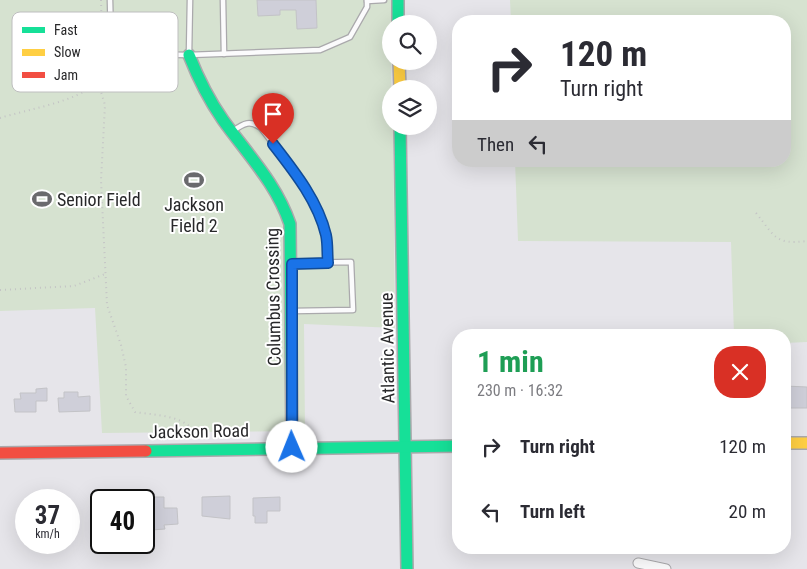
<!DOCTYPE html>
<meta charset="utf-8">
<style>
body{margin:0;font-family:"Roboto Condensed",sans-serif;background:#f7f7f7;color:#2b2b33;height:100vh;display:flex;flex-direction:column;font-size:19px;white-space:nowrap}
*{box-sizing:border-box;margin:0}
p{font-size:16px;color:#7c7c81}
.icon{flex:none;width:28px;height:28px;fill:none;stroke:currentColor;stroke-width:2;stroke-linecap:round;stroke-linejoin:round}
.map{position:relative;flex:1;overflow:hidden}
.panel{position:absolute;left:452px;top:329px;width:339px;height:225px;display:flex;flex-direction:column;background:#fff;border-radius:20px;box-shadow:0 5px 20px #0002}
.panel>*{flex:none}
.hud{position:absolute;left:452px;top:15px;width:339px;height:152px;border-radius:20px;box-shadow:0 5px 20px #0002;background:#fff;color:#2b2b33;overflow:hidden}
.controls{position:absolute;left:382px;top:15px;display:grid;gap:10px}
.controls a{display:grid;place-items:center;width:55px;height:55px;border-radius:50%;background:#fff;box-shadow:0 5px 20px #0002;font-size:25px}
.speed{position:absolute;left:15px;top:489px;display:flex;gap:10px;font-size:25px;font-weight:700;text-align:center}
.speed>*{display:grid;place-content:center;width:65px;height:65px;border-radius:50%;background:#fff;box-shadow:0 5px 20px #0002;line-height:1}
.speed small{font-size:12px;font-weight:400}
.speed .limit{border:2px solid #111;border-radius:8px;background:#fff;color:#111}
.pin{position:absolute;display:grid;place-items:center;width:42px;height:42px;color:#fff;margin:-51px -21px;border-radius:50% 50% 50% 0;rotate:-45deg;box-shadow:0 0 5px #0007}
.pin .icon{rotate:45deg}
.me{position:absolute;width:55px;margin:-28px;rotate:359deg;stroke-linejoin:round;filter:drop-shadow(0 0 4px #0008)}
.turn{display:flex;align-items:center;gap:18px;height:105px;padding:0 25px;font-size:22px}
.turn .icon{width:65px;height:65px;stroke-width:2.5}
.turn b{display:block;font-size:35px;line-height:42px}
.then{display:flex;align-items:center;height:48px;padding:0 25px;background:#0003;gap:10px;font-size:19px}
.round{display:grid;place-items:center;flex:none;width:52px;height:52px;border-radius:20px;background:#f7f7f7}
.head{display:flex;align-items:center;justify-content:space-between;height:85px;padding:0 25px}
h1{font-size:30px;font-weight:700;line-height:38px;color:#1e9e55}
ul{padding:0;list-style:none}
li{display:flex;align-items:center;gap:15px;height:65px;padding:0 25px}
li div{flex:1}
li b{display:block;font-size:19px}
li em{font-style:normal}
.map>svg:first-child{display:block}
</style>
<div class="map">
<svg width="807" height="569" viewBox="0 0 807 569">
<rect width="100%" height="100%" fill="#e6e5ea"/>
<!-- green -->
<g fill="#d6e2d0">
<polygon points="0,0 392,0 391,126 393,126 395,328 304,324 305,431 102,433 95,308 0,311"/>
<polygon points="510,0 807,0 807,342 785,343 785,335 734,335 731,242 518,241 515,161 785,161 785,21 511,21"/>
</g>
<!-- building -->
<g fill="#cfcfd9" stroke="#c3c3c7">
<polygon points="257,0 316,0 317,28 297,29 296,10 280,10 280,15 258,16"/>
<polygon points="785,386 807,387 807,408 785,408"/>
<polygon points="47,388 47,401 36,401 36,412 15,412 14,399 21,399 20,393 36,393 36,389"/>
<polygon points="64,392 78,392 78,397 90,396 90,411 59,412 58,398 64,398"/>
<polygon points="230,496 230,519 202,516 202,497"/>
<polygon points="153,497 164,497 164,508 177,508 178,524 164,525 165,529 151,530 150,509 153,509"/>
<polygon points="280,497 280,511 267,511 267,523 255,523 255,516 253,516 253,498"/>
</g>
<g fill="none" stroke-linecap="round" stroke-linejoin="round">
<defs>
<g id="lane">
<polyline points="110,0 111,41 117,51 129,54 189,55 320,50 350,37 367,7 367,0"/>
<polyline points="223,0 224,54"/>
<polyline points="367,1 384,0"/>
<polyline points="189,54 190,0"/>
<path d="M233,131c11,-8 17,-11 28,-3 25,33 55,67 65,107 2,9 1,19 2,28"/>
<polyline points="292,263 351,262 353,310 293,311"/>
</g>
<polyline id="street" points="638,563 666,569"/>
<g id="fast">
<polyline points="398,0 398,24"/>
<path d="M189,55c9,23 20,45 34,65 25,35 53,63 67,104l2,223"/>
<polyline points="400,126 407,569"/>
<polyline points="146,451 459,446"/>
</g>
<g id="slow">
<polyline points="399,61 400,89"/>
<polyline points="785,443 807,443"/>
</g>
<polyline id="jam" points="0,453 146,451"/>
</defs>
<!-- lane casing -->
<use href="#lane" stroke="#aaa9ac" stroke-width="7"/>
<!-- street casing -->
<use href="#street" stroke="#aaa9ac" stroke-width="11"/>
<!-- fast casing -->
<use href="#fast" stroke="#aaa9ac" stroke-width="14"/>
<!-- slow casing -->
<use href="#slow" stroke="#aaa9ac" stroke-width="14"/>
<!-- jam casing -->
<use href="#jam" stroke="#aaa9ac" stroke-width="14"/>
<!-- path -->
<g stroke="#c4c4c5" stroke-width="2" stroke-dasharray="1 4" stroke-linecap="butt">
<polyline points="101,0 103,74"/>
<path d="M135,62l-32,12 -5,8 7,23 -4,75 6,125 14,40 5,22v29l9,16c18,3 54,3 61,24"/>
<path d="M0,118c28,-9 77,-16 98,-36"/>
<path d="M756,213c19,23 18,32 51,28"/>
<polyline points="0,290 74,286 105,274"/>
</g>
<!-- lane -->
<use href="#lane" stroke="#fbfbfc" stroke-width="4.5"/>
<!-- street -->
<use href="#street" stroke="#fbfbfc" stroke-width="9"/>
<!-- fast -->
<use href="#fast" stroke="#16e098" stroke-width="11"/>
<!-- slow -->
<use href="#slow" stroke="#ffcf43" stroke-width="11"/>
<!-- jam -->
<use href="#jam" stroke="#f24e42" stroke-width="11"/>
</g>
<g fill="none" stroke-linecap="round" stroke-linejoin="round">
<defs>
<path id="route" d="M273,144c21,27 45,57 53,91 2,9 1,19 2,28l-36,1v183"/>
</defs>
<!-- route casing -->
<use href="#route" stroke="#114b97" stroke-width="12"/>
<!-- route -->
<use href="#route" stroke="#1a73e8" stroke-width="9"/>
</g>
<!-- icons -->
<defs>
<symbol id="stadium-bare" viewBox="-9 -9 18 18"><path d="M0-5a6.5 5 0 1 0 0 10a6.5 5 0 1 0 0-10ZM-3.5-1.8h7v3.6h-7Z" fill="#6a6a6d" stroke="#fff" stroke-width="2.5" paint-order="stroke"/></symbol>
</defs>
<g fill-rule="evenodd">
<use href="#stadium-bare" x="180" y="166" width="28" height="28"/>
<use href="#stadium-bare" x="28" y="185" width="28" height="28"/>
</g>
<g text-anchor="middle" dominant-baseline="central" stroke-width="4" stroke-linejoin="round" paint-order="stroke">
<!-- poi labels -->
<g font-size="18" fill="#28282a" stroke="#fff" text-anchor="start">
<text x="57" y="199">Senior Field</text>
<text x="194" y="204" text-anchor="middle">Jackson<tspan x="194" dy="21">Field 2</tspan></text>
</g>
<!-- street labels -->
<g font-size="18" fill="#28282a" stroke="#fff">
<text transform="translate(273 297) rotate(-91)">Columbus Crossing</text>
<text transform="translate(387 348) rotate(-91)">Atlantic Avenue</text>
<text transform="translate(199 431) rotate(-1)">Jackson Road</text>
</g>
</g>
<!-- legend -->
<rect x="12" y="12" width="166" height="80" rx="8" fill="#fff" stroke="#bebebf" stroke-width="1"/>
<rect x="22" y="27" width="23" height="6" fill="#16e098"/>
<rect x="22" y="49" width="23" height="7" fill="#ffcf43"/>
<rect x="22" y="72" width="23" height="6" fill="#f24e42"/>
<g font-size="14" fill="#28282a">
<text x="54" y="35">Fast</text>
<text x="54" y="57">Slow</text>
<text x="54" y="80">Jam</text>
</g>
</svg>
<div class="controls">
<a><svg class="icon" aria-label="search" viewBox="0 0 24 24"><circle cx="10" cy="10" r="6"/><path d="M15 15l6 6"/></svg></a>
<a><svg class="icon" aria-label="layers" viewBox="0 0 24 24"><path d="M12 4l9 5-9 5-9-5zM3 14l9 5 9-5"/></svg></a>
</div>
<div class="speed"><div>37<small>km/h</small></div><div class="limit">40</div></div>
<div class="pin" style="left:273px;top:144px;background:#d93025"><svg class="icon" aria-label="arrive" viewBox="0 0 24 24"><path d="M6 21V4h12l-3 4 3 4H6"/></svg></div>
<svg class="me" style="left:292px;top:447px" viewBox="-20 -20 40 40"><circle r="19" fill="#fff"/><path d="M0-13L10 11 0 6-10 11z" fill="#1a73e8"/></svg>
<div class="hud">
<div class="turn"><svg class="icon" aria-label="right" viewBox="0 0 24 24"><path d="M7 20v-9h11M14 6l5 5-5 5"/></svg><div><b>120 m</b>Turn right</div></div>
<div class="then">Then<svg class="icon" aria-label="left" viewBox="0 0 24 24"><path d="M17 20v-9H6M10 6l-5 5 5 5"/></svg></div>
</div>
<section class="panel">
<div class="head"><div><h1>1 min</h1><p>230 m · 16:32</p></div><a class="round" style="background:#d93025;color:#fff"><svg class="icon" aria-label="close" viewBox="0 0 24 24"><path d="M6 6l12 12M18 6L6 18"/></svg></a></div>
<ul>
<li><svg class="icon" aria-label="right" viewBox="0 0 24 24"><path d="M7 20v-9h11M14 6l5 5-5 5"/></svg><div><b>Turn right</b></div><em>120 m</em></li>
<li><svg class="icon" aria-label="left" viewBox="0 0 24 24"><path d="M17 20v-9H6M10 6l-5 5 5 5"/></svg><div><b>Turn left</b></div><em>20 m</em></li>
</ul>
</section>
</div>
